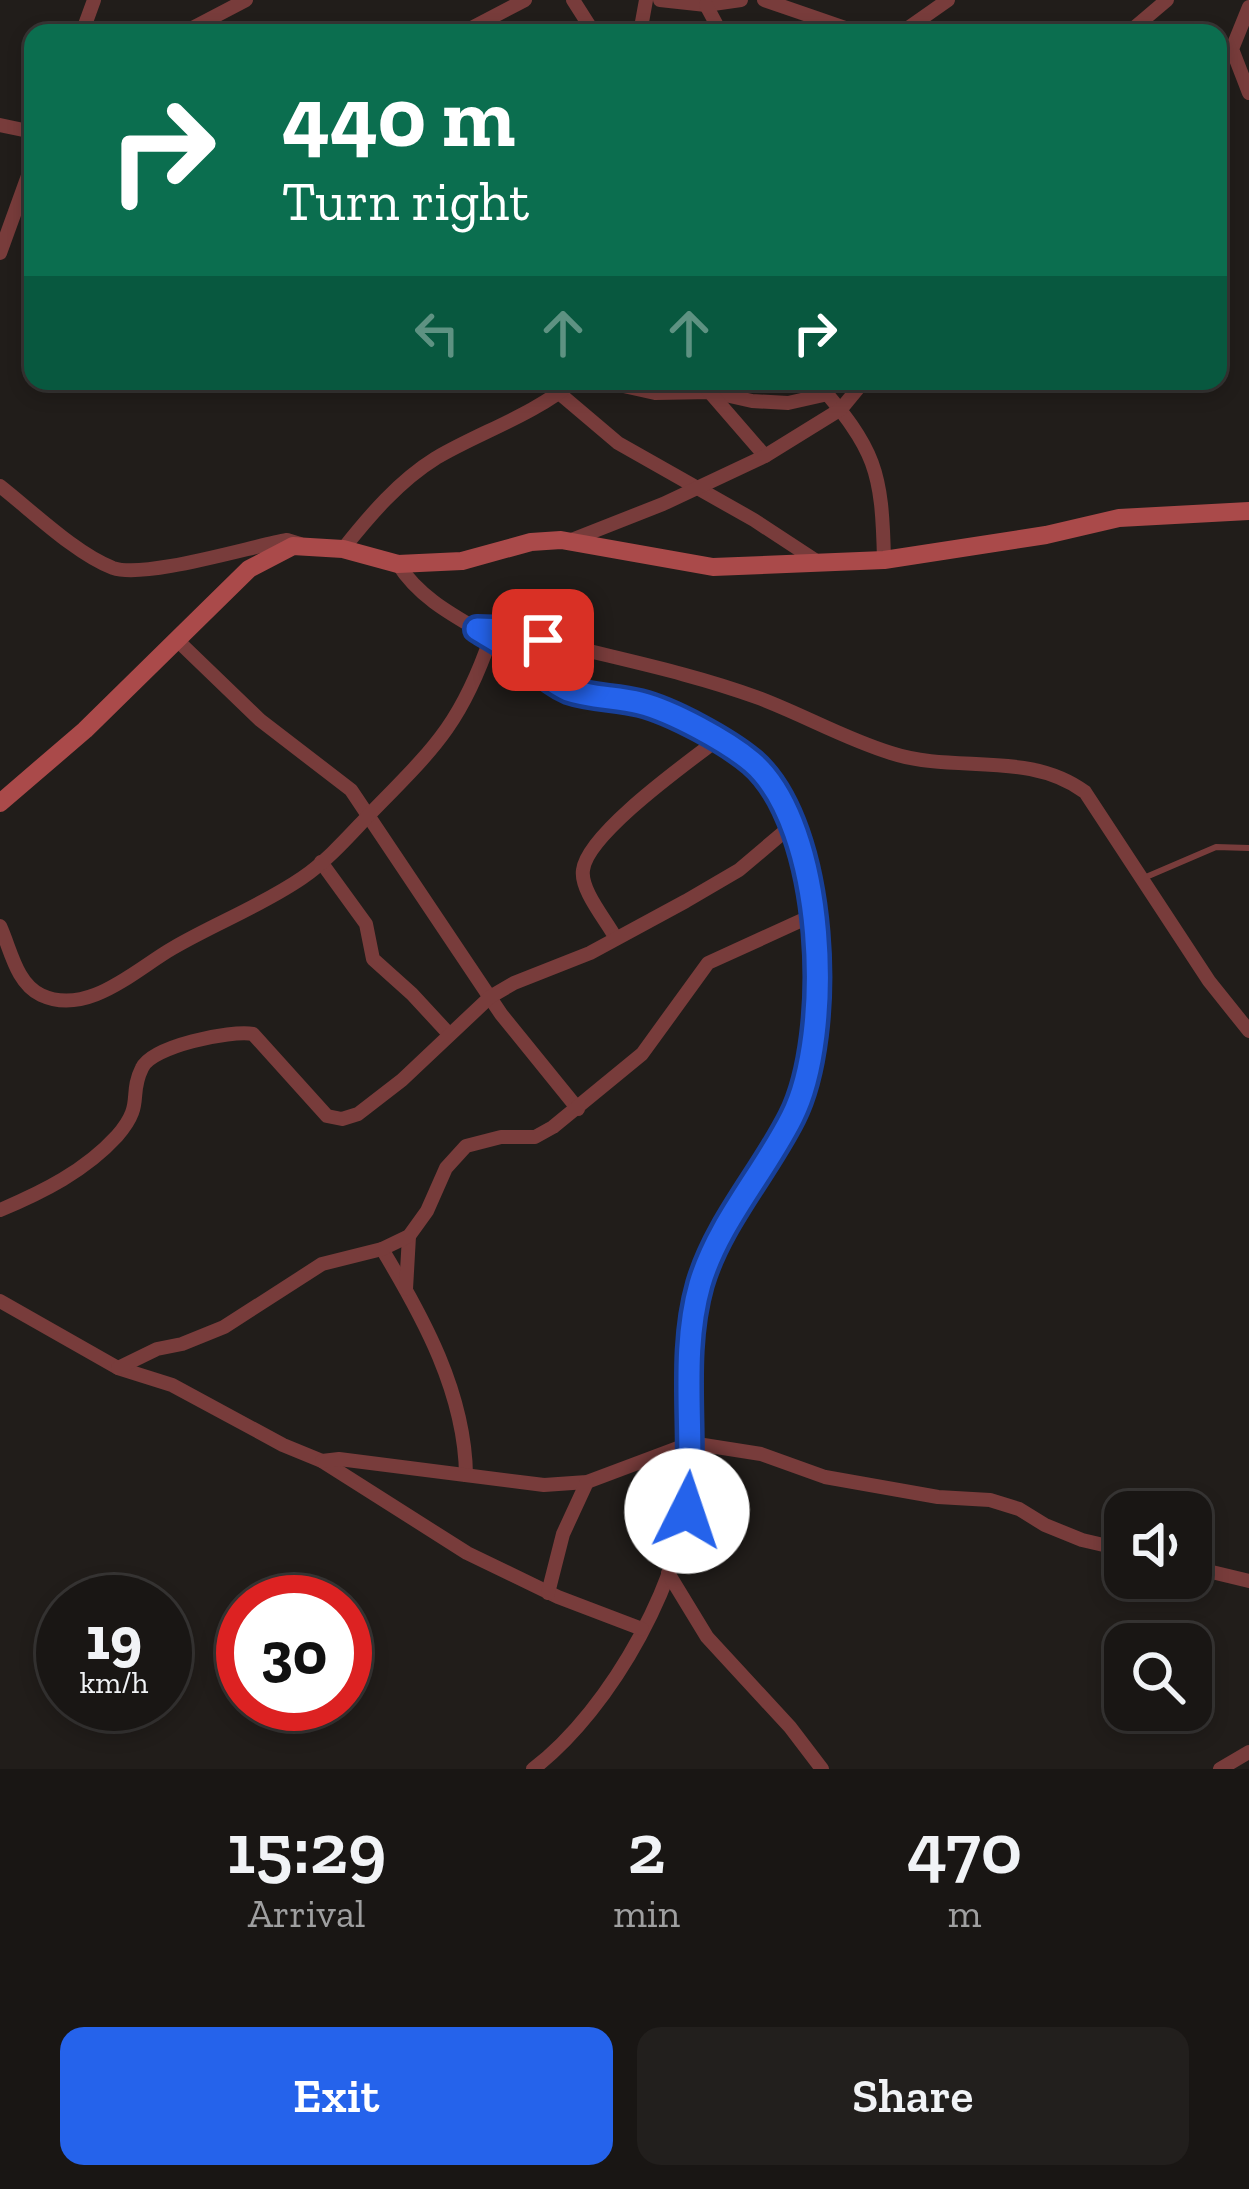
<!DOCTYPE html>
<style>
body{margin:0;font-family:"Zilla Slab",serif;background:#221f1d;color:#f1f3f6;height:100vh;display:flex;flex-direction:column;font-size:45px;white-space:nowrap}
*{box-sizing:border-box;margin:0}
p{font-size:39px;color:#9f9fa0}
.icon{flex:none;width:66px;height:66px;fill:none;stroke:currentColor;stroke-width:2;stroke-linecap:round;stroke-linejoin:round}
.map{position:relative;height:1769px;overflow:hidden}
.panel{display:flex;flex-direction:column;background:#191614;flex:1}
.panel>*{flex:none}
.guide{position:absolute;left:24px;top:24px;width:1203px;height:366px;border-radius:24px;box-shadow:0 6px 18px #0003,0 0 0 3px #373534;background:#0b6e4f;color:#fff;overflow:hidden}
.buttons{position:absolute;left:1104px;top:1491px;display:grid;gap:24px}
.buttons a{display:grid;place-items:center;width:108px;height:108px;border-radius:24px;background:#191614;box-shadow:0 6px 18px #0003,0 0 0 3px #373534;font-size:60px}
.speed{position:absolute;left:36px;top:1575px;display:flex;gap:24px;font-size:60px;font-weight:700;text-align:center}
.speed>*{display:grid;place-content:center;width:156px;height:156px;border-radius:50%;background:#191614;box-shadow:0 6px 18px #0003,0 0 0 3px #373534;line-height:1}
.speed small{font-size:30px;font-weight:400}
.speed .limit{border:18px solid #d22;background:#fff;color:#111}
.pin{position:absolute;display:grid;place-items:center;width:102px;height:102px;color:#fff;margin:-51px;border-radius:24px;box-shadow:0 6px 18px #0006}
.me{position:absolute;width:132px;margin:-66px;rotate:4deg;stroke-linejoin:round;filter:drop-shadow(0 0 9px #0008)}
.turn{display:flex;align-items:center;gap:42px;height:252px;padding:0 60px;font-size:54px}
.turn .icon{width:156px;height:156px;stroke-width:2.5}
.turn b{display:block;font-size:84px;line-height:102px}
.lanes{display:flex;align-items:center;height:114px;padding:0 60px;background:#0003;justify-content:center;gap:60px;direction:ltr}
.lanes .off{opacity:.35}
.eta{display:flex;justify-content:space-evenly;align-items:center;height:204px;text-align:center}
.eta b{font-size:72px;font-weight:600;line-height:84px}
.cta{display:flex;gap:24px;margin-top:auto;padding:24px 60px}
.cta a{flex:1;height:138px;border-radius:24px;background:#2563eb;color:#fff;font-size:48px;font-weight:600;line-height:138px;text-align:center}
.cta a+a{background:#221f1d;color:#f1f3f6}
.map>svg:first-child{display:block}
</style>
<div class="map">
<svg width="1249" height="1769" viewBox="0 0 1249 1769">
<rect width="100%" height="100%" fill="#211d1a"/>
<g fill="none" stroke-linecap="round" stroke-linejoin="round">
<!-- lane -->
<polyline stroke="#783c3b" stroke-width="6" points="1146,877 1216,847 1249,848"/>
<!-- street -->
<g stroke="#783c3b" stroke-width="14">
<polyline points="573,0 594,33"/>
<polyline points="660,0 706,5 741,0"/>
<polyline points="764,0 860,33"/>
<polyline points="706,5 721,33"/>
<polyline points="1249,7 1232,49 1249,93"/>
<polyline points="82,33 94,0"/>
<polyline points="183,33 246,0"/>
<polyline points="462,33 525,0"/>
<polyline points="640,33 646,0"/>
<polyline points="901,33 948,0"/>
<polyline points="1128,33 1167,0"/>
<polyline points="0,125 33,132"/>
<polyline points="0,253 33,162"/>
<polyline points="601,381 655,393 712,392 752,401 788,403 828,394"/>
<polyline points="700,381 765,456"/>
<path d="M816,381c60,69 66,89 68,179"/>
<polyline points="559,393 618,443 754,520 815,560"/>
<path d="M0,486c32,25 76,68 113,82 32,11 136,-21 174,-28l13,4"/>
<polyline points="569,541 663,504 765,456 841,409 864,381"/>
<path d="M343,549c27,-34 56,-68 93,-91 46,-27 96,-42 138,-77"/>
<path d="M398,564c28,45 81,62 122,92 17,12 32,28 52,35 20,6 42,6 63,11 38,8 107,45 132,75 56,67 63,264 24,341 -28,55 -74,106 -91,166 -18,62 -6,126 -9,189 -4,100 -79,236 -158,296"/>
<path d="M478,629l31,1c81,24 168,38 247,67 46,17 89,42 135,56 64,21 137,-3 194,39l124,189 40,50"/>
<polyline points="178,641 260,720 351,790 501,1014 578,1109"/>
<polyline points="321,862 366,924 373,959 412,994 449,1034"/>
<path d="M0,926c11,24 16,57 41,69 47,22 95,-26 132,-47 43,-25 88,-42 129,-70 25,-17 46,-41 66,-62 64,-66 92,-89 123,-179"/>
<path d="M615,937c-9,-17 -35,-47 -32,-67 4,-36 104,-107 134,-130"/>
<path d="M0,1210c43,-18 85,-39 117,-74 28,-32 11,-40 25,-68 10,-22 88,-38 111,-34l74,82 15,3 16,-5 44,-34 88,-83 24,-14 76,-30 96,-52 53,-31 52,-44"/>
<path d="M382,1249c41,68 83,144 84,226"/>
<polyline points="406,1289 409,1236"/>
<polyline points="0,1301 118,1368 172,1385 283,1445 322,1461 467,1553 558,1597 642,1629"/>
<polyline points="118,1368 157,1349 182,1344 224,1327 322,1264 382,1249 409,1236 427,1211 446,1168 466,1146 501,1137 535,1137 553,1127 642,1054 708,963 811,916"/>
<polyline points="322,1461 339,1459 544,1485 587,1482 691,1443 761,1454 825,1477 938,1497 990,1500 1019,1509 1045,1525 1082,1540 1125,1550"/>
<polyline points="1191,1567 1249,1581"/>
<polyline points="668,1573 707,1637 790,1727 822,1769"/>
<polyline points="548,1593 563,1534 587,1482"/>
<polyline points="1220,1769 1249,1752"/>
</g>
<!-- secondary -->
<polyline stroke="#aa4a4a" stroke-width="18" points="0,803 85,730 249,569 293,546 343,549 398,564 462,561 531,542 561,540 713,567 884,560 1046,535 1119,518 1249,511"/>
</g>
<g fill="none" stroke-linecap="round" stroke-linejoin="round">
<defs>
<path id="route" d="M543,640l-34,-10 -32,-1c13,8 27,16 39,24 18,12 33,29 52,37 23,8 49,7 72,13 32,8 87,38 112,59 74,64 82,272 40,355 -28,56 -74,106 -92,167 -21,73 -4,152 -13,227"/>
</defs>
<!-- route casing -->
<use href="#route" stroke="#184099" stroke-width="30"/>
<!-- route -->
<use href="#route" stroke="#2563eb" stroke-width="21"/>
</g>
</svg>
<div class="buttons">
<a><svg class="icon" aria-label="sound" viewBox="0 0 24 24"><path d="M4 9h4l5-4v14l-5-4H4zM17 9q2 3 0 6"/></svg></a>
<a><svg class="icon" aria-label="search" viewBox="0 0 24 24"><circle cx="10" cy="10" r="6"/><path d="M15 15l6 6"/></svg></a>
</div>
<div class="speed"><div>19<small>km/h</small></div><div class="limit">30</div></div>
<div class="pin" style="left:543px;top:640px;background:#d93025"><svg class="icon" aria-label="arrive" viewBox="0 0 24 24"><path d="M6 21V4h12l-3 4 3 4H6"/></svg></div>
<svg class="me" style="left:687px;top:1511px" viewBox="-20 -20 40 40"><circle r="19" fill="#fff"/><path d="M0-13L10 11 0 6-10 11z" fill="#2563eb"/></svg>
<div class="guide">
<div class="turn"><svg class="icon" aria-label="right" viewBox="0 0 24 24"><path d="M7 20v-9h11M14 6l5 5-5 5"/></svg><div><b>440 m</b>Turn right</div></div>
<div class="lanes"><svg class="icon off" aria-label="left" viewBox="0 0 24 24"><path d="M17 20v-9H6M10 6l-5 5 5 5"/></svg><svg class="icon off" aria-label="ahead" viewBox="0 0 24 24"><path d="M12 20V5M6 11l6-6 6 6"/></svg><svg class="icon off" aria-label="ahead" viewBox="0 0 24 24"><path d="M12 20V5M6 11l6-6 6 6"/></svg><svg class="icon" aria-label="right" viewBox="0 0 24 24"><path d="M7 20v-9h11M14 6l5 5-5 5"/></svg></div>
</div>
</div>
<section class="panel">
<div class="eta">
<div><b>15:29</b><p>Arrival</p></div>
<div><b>2</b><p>min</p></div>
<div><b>470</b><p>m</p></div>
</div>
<div class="cta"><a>Exit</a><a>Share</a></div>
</section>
